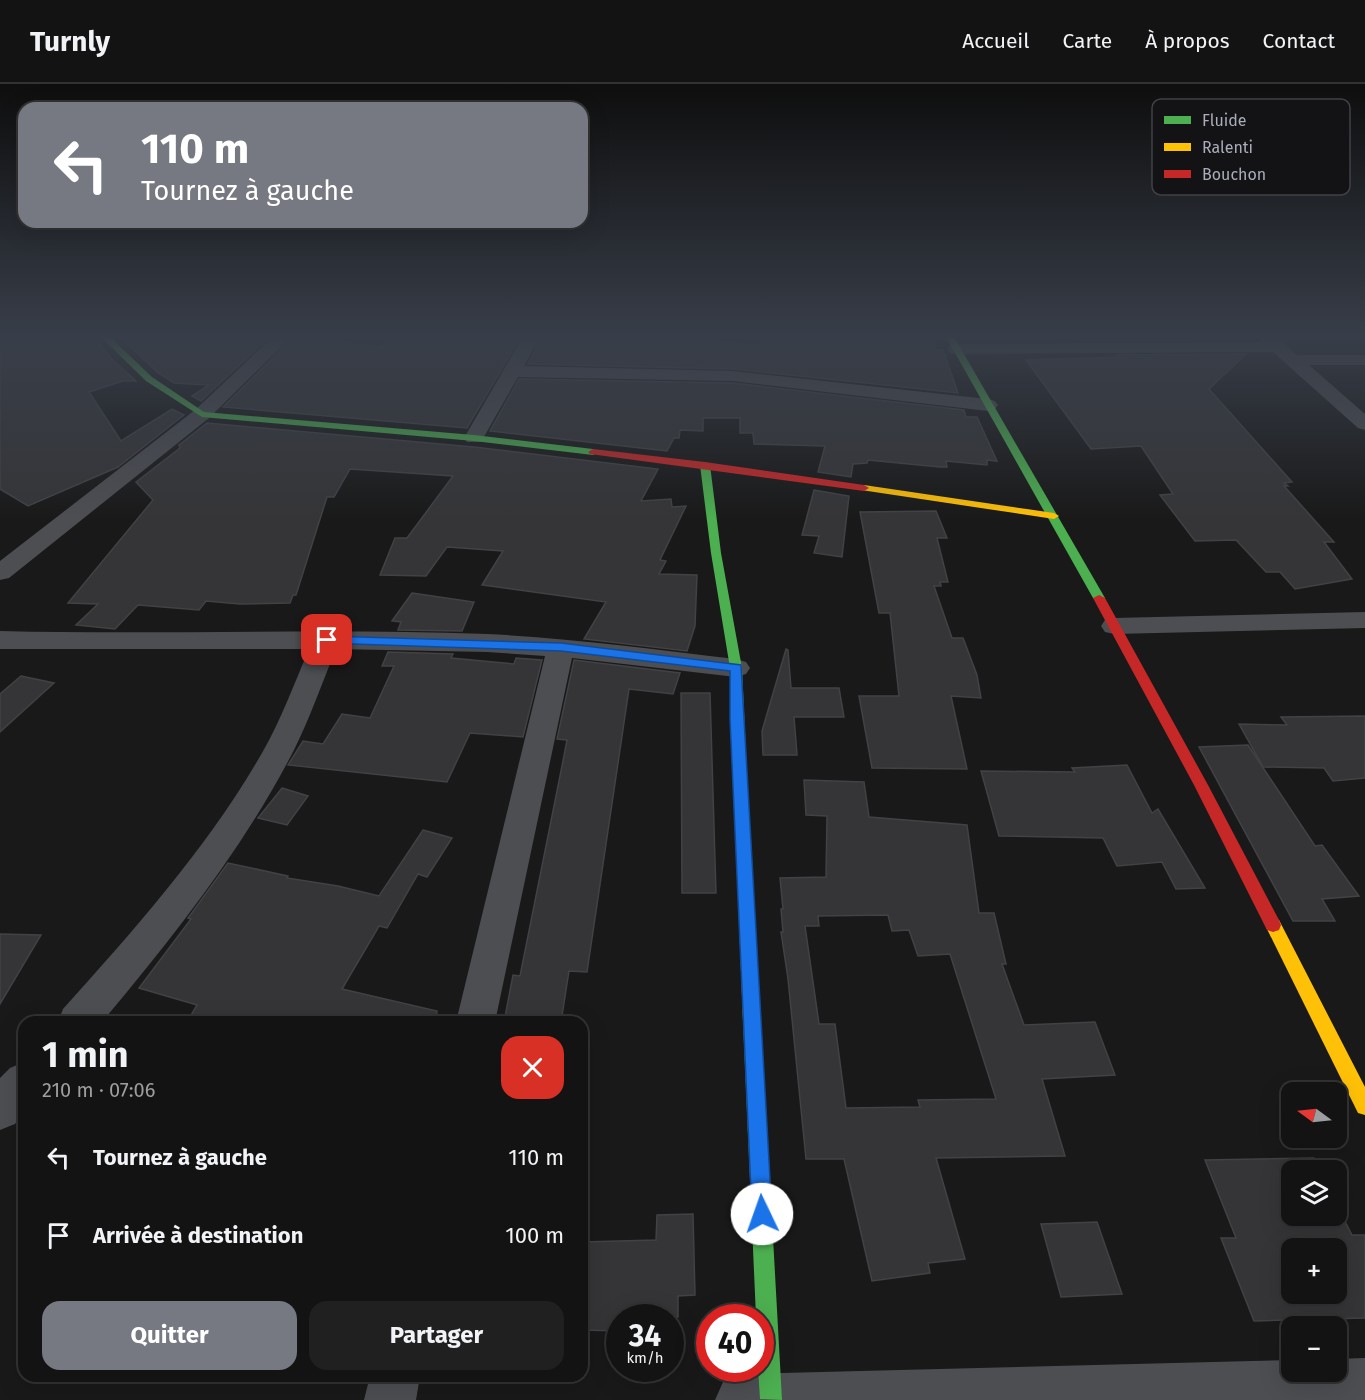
<!DOCTYPE html>
<html lang="fr">
<meta charset="utf-8">
<style>
body{margin:0;font-family:"Fira Sans",sans-serif;background:#202021;color:#f1f3f6;height:100vh;display:flex;flex-direction:column;font-size:22px;white-space:nowrap}
*{box-sizing:border-box;margin:0}
p{font-size:20px;color:#9d9ea0}
.icon{flex:none;width:33px;height:33px;fill:none;stroke:currentColor;stroke-width:2;stroke-linecap:round;stroke-linejoin:round}
.map{position:relative;flex:1;overflow:hidden}
.drawer{position:absolute;left:18px;top:932px;width:570px;height:366px;display:flex;flex-direction:column;background:#131313;border-radius:18px;box-shadow:0 6px 24px #0002,0 0 0 2px #323233}
.drawer>*{flex:none}
.hud{position:absolute;left:18px;top:18px;width:570px;height:126px;border-radius:18px;box-shadow:0 6px 24px #0002,0 0 0 2px #323233;background:#777982;color:#fff;overflow:hidden}
.needle{width:39px;rotate:285deg}
.controls{position:absolute;left:1281px;top:998px;display:grid;gap:12px}
.controls a{display:grid;place-items:center;width:66px;height:66px;border-radius:12px;background:#131313;box-shadow:0 6px 24px #0002,0 0 0 2px #323233;font-size:30px}
.speed{position:absolute;left:606px;top:1220px;display:flex;gap:12px;font-size:30px;font-weight:700;text-align:center}
.speed>*{display:grid;place-content:center;width:78px;height:78px;border-radius:50%;background:#131313;box-shadow:0 6px 24px #0002,0 0 0 2px #323233;line-height:1}
.speed small{font-size:15px;font-weight:400}
.speed .limit{border:9px solid #d22;background:#fff;color:#111}
.pin{position:absolute;display:grid;place-items:center;width:51px;height:51px;color:#fff;margin:-26px;border-radius:12px;box-shadow:0 3px 9px #0006}
.me{position:absolute;width:66px;margin:-33px;rotate:357deg;stroke-linejoin:round;filter:drop-shadow(0 0 4px #0008)}
.turn{display:flex;align-items:center;gap:21px;height:126px;padding:0 24px;font-size:27px}
.turn .icon{width:78px;height:78px;stroke-width:2.5}
.turn b{display:block;font-size:42px;line-height:51px}
.round{display:grid;place-items:center;flex:none;width:63px;height:63px;border-radius:18px;background:#202021}
.headline{display:flex;align-items:center;justify-content:space-between;height:102px;padding:0 24px}
h1{font-size:36px;font-weight:700;line-height:45px}
.action{display:flex;gap:12px;margin-top:auto;padding:12px 24px}
.action a{flex:1;height:69px;border-radius:18px;background:#777982;color:#fff;font-size:24px;font-weight:700;line-height:69px;text-align:center}
.action a+a{background:#202021;color:#f1f3f6}
ul{padding:0;list-style:none}
li{display:flex;align-items:center;gap:18px;height:78px;padding:0 24px}
li div{flex:1}
li b{display:block;font-size:22px}
li em{font-style:normal}
header{display:flex;align-items:center;gap:36px;box-sizing:border-box;height:84px;padding:0 30px;background:#131313;border-bottom:2px solid #323233}
header strong{font-size:28px}
nav{display:flex;gap:33px;margin-inline-start:auto;font-size:21px}
.map>svg:first-child{display:block}
</style>
<header>
<strong>Turnly</strong>
<nav><a>Accueil</a><a>Carte</a><a>À propos</a><a>Contact</a></nav>
</header>
<div class="map">
<svg width="1365" height="1316" viewBox="0 0 1365 1316">
<rect width="100%" height="100%" fill="#191919"/>
<!-- building -->
<g fill="#353537" stroke="#414245" stroke-width="1.5" fill-rule="evenodd">
<polygon points="0,251 92,251 113,276 136,297 123,297 89,308 121,357 172,325 184,331 118,383 28,422 0,405"/>
<polygon points="118,251 186,251 207,255 216,251 271,251 201,317 192,312 209,301 174,299 157,288"/>
<polygon points="395,251 520,254 467,344 223,323 295,252 381,263"/>
<polygon points="551,251 700,251 700,257 761,261 763,254 843,256 843,251 889,251 934,255 935,266 943,266 958,309 733,285 528,280 541,255 547,256"/>
<polygon points="1246,270 1209,305 1292,398 1284,399 1288,402 1284,402 1334,458 1324,458 1352,495 1295,505 1280,488 1266,488 1236,456 1195,457 1160,411 1173,410 1141,362 1091,365 1026,276 1119,273 1117,271"/>
<polygon points="519,295 733,299 964,326 966,333 977,333 997,377 987,376 987,381 946,377 947,383 940,383 868,376 867,379 853,380 851,393 818,388 825,362 754,360 753,349 740,349 740,334 703,334 703,347 680,346 679,354 674,354 667,367 490,347"/>
<polygon points="207,339 474,363 658,385 641,417 671,415 672,423 686,422 660,476 666,477 659,490 697,491 695,542 687,567 584,555 606,518 482,501 503,467 447,463 426,492 380,491 395,454 407,454 453,392 350,385 334,413 327,413 296,511 293,511 290,519 240,520 206,517 199,526 138,521 115,545 76,541 98,520 68,519 153,416 136,398 180,364 179,361"/>
<polygon points="814,406 849,412 842,473 814,469 819,452 802,451"/>
<polygon points="936,427 947,454 937,454 948,498 940,498 941,502 934,502 952,554 963,554 977,591 981,614 951,612 967,685 872,684 859,612 899,612 890,529 879,529 860,428"/>
<polygon points="412,509 474,518 462,547 398,546 401,538 392,537"/>
<polygon points="786,565 788,566 791,604 839,604 844,633 794,633 797,671 763,671 762,647"/>
<polygon points="388,568 453,570 451,574 514,580 516,574 542,576 523,653 470,649 447,698 288,681 303,657 323,660 342,630 370,634 394,582 382,582"/>
<polygon points="574,576 680,589 673,610 629,605 587,888 569,887 561,938 504,938 513,891 520,892 563,677 567,656 557,655"/>
<polygon points="21,592 54,599 0,648 0,610"/>
<polygon points="681,609 710,609 716,809 682,809"/>
<polygon points="1365,632 1365,694 1333,697 1324,684 1263,683 1239,640 1287,641 1281,633"/>
<polygon points="1248,661 1315,762 1322,761 1359,812 1322,815 1335,837 1293,837 1199,663"/>
<polygon points="1127,681 1152,729 1158,725 1205,804 1176,805 1162,778 1117,782 1103,754 999,752 981,687 1075,688 1072,684"/>
<path d="M804,696l60,2 5,35 98,8 12,88h15l12,51h-4l22,61 71,-3 20,53 -73,4 23,77 -129,2 29,101 -37,4 2,10 -58,8 -28,-122h-38l-18,-180 -7,-47h2l-2,-23h2l-3,-31 46,-1 1,-61 -21,-1zM888,831l4,16 17,-1 9,26 32,-2 46,145 -78,1 2,7 -74,1 -11,-84h-16l-14,-98h14l-1,-10z"/>
<polygon points="282,704 308,712 287,741 258,734"/>
<polygon points="423,746 452,754 427,793 418,790 387,844 379,842 342,905 437,927 436,938 187,938 197,921 139,904 191,835 188,834 228,779 288,792 287,794 338,802 379,812"/>
<polygon points="0,850 41,851 0,920"/>
<path d="M1314,1074l6,12h-28v45h44v-11l16,31h13v83l-111,3 -33,-83h15l-31,-78zM1292,1164h44v45h-44z"/>
<polygon points="693,1130 695,1211 678,1212 678,1233 620,1233 620,1247 582,1246 582,1158 656,1156 657,1131"/>
<polygon points="1097,1138 1122,1210 1061,1213 1041,1140"/>
</g>
<g fill="none" stroke-linecap="round" stroke-linejoin="round">
<!-- street -->
<g fill="#4d4e52" fill-rule="evenodd">
<polygon points="275,251 293,251 209,334 9,494 0,496 0,477 195,326"/>
<polygon points="524,251 541,251 524,282 733,287 988,315 995,317 998,321 995,325 988,327 733,297 518,293 481,358 467,358 464,354"/>
<polygon points="1256,251 1275,251 1297,271 1365,271 1365,281 1309,281 1365,330 1365,346 1358,344 1273,268 956,270 950,269 947,265 950,261 956,260 1262,258"/>
<polygon points="1365,528 1365,544 1114,550 1105,548 1101,542 1105,536 1114,534"/>
<path d="M0,547c162,4 325,-3 487,3 83,4 166,15 249,25l10,3 4,6 -4,6 -10,3 -164,-19 -77,364h-39l89,-366 -58,-4 -151,-3c-14,34 -26,69 -42,101 -51,99 -121,187 -192,272h-44l5,-13c72,-80 145,-162 199,-256 19,-33 32,-69 47,-104h-309z"/>
<polygon points="24,978 24,1029 15,1040 0,1046 0,994 10,984"/>
<polygon points="1365,1274 1365,1316 715,1316 723,1298 741,1290 1292,1276 1292,1287 1336,1287 1336,1275"/>
<polygon points="370,1292 420,1292 416,1316 364,1316"/>
</g>
<!-- fast -->
<g fill="#4caf50" fill-rule="evenodd">
<polygon points="99,251 108,251 152,293 204,328 474,351 593,365 598,368 593,371 474,357 202,333 146,297"/>
<polygon points="945,251 953,251 1105,514 1103,516 1099,517 1093,514"/>
<polygon points="705,378 710,381 721,469 742,584 747,690 745,694 735,694 733,690 730,584 711,469 700,381"/>
<polygon points="752,929 758,931 761,937 782,1316 760,1315 758,1284 760,1284 760,1233 756,1233 743,937 746,931"/>
</g>
<!-- slow -->
<g fill="#ffc107" fill-rule="evenodd">
<polygon points="864,401 1054,429 1059,432 1054,435 861,406 859,404"/>
<polygon points="740,685 745,686 747,690 761,937 758,943 752,945 746,943 743,937 733,690 735,686"/>
<polygon points="1273,834 1279,836 1365,1003 1365,1031 1358,1029 1265,841 1267,836"/>
</g>
<!-- jam -->
<g fill="#c62828" fill-rule="evenodd">
<polygon points="593,365 705,378 864,401 869,404 864,407 590,370 588,368"/>
<polygon points="1099,511 1105,514 1208,701 1279,836 1281,841 1279,846 1273,848 1267,846 1194,701 1093,514"/>
</g>
</g>
<!-- sky -->
<linearGradient id="sky" x2="0" y2="1"><stop stop-color="#0e0e0e"/><stop offset="0.58" stop-color="#383e49"/><stop offset="1" stop-color="#383e49" stop-opacity="0"/></linearGradient>
<rect width="1365" height="436" fill="url(#sky)"/>
<!-- route -->
<polygon fill="#1a73e8" stroke="#114b97" stroke-width="1.5" points="327,552 561,559 741,581 772,1130 769,1137 762,1140 755,1137 752,1130 730,635 730,587 561,567 323,559 321,556"/>
<!-- legend -->
<rect x="1152" y="15" width="198" height="96" rx="9" fill="#131315" stroke="#404147" stroke-width="1.5"/>
<rect x="1164" y="32" width="27" height="8" fill="#4caf50"/>
<rect x="1164" y="59" width="27" height="8" fill="#ffc107"/>
<rect x="1164" y="86" width="27" height="8" fill="#c62828"/>
<g font-size="16" fill="#aaadba">
<text x="1202" y="42">Fluide</text>
<text x="1202" y="69">Ralenti</text>
<text x="1202" y="96">Bouchon</text>
</g>
</svg>
<div class="controls">
<a><svg class="needle" viewBox="-14 -14 28 28"><path d="M0-13l5 13h-10z" fill="#e53935"/><path d="M0 13l5-13h-10z" fill="#9d9ea0"/></svg></a>
<a><svg class="icon" aria-label="layers" viewBox="0 0 24 24"><path d="M12 4l9 5-9 5-9-5zM3 14l9 5 9-5"/></svg></a>
<a>+</a>
<a>−</a>
</div>
<div class="speed"><div>34<small>km/h</small></div><div class="limit">40</div></div>
<div class="pin" style="left:327px;top:556px;background:#d93025"><svg class="icon" aria-label="arrive" viewBox="0 0 24 24"><path d="M6 21V4h12l-3 4 3 4H6"/></svg></div>
<svg class="me" style="left:762px;top:1130px" viewBox="-20 -20 40 40"><circle r="19" fill="#fff"/><path d="M0-13L10 11 0 6-10 11z" fill="#1a73e8"/></svg>
<div class="hud">
<div class="turn"><svg class="icon" aria-label="left" viewBox="0 0 24 24"><path d="M17 20v-9H6M10 6l-5 5 5 5"/></svg><div><b>110 m</b>Tournez à gauche</div></div>
</div>
<section class="drawer">
<div class="headline"><div><h1>1 min</h1><p>210 m · 07:06</p></div><a class="round" style="background:#d93025;color:#fff"><svg class="icon" aria-label="close" viewBox="0 0 24 24"><path d="M6 6l12 12M18 6L6 18"/></svg></a></div>
<ul>
<li><svg class="icon" aria-label="left" viewBox="0 0 24 24"><path d="M17 20v-9H6M10 6l-5 5 5 5"/></svg><div><b>Tournez à gauche</b></div><em>110 m</em></li>
<li><svg class="icon" aria-label="arrive" viewBox="0 0 24 24"><path d="M6 21V4h12l-3 4 3 4H6"/></svg><div><b>Arrivée à destination</b></div><em>100 m</em></li>
</ul>
<div class="action"><a>Quitter</a><a>Partager</a></div>
</section>
</div>
